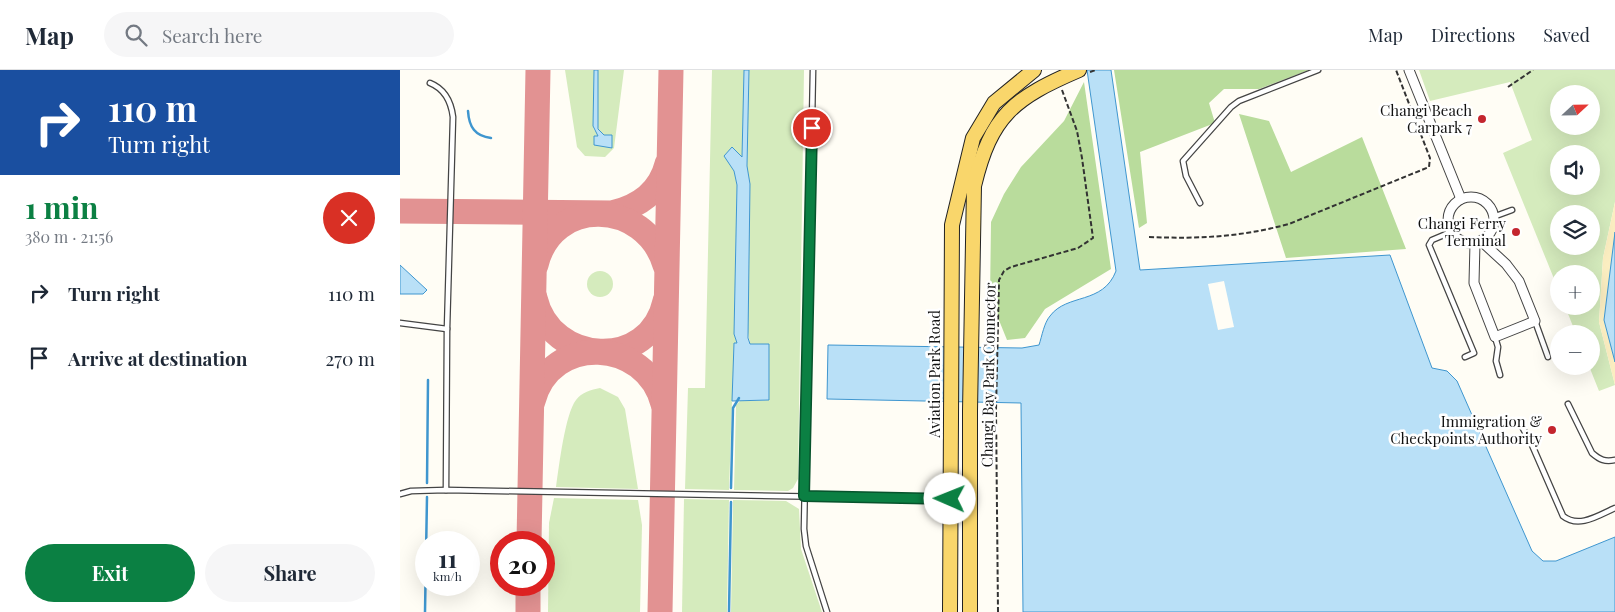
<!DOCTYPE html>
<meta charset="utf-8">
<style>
body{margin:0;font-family:"Playfair Display",serif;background:#f6f6f7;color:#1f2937;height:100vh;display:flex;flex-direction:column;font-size:19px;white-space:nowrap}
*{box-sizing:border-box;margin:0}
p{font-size:16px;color:#747a83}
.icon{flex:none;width:28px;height:28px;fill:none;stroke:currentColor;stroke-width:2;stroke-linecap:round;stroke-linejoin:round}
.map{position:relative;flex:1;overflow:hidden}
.panel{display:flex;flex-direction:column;background:#fff;width:400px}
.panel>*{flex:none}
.banner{background:#1a4fa0;color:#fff;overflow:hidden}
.needle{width:32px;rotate:68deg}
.fabs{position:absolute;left:1150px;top:15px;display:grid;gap:10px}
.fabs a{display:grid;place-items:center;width:50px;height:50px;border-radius:50%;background:#fff;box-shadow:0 5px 20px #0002;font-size:25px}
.speed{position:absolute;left:15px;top:461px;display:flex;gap:10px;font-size:25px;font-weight:700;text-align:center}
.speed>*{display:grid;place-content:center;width:65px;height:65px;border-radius:50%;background:#fff;box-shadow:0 5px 20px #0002;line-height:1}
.speed small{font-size:12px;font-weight:400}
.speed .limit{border:8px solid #d22;background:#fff;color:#111}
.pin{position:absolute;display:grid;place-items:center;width:42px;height:42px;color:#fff;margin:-21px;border:2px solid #fff;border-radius:50%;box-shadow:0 1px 5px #0007}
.me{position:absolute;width:55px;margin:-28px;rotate:271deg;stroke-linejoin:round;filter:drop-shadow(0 0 4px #0008)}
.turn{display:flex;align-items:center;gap:18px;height:105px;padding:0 25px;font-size:22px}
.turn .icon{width:65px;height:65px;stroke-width:2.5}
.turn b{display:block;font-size:35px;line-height:42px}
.round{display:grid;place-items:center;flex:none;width:52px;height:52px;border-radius:26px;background:#f6f6f7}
.headline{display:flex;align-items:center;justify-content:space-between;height:85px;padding:0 25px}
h1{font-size:30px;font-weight:700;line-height:38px;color:#0b8043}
.button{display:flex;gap:10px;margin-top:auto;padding:10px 25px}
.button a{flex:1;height:58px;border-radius:30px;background:#0b8043;color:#fff;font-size:20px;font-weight:700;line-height:58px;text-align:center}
.button a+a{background:#f6f6f7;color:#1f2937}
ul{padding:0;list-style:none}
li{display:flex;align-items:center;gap:15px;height:65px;padding:0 25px}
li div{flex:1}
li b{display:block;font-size:19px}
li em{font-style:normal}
header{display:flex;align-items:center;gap:30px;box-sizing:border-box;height:70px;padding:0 25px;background:#fff;border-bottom:1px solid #e0e1e3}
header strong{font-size:24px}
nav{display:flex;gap:28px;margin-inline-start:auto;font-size:18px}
.search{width:350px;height:45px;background:#f6f6f7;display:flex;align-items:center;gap:12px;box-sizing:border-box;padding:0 18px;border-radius:28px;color:#747a83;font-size:19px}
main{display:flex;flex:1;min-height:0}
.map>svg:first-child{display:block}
</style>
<header>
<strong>Map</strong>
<div class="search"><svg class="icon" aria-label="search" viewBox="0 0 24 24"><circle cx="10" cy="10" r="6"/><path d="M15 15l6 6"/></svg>Search here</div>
<nav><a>Map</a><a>Directions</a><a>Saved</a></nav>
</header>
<main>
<section class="panel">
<div class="banner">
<div class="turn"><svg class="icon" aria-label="right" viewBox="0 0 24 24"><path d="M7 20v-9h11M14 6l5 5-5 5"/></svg><div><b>110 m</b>Turn right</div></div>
</div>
<div class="headline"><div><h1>1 min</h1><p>380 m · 21:56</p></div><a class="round" style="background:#d93025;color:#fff"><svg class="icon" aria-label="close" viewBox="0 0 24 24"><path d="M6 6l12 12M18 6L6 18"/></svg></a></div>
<ul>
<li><svg class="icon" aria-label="right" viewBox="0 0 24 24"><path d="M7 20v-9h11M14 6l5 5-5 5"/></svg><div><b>Turn right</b></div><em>110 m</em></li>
<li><svg class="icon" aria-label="arrive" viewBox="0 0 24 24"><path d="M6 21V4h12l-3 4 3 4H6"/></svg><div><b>Arrive at destination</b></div><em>270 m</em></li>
</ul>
<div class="button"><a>Exit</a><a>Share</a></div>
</section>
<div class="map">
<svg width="1215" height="542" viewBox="0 0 1215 542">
<rect width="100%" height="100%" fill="#fffdf5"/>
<!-- green -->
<g fill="#d5ebbd" fill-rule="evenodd">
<polygon points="165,0 194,0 193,56 194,60 204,65 200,63 197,54 198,0 224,0 214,78 205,87 185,86 177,77"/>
<polygon points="312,0 344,0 342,89 329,93 334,101 337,115 334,264 337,273 334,273 329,420 285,419 288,318 305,318"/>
<polygon points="349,0 404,0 398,409 393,418 388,421 334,420 336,335 340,331 369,330 369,275 350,274 347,257 350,114 347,97"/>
<path d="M1019,0h196v132l-12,56 -4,64 16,63 -16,6 -10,-25h2v-32h-15l-11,-28h26v-32h-32v17l-56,-138 29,-13 -22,-58 -80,19zM1159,24h32v32h-32zM1159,84h32v32h-32zM1159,144h32v32h-32z"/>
<circle cx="200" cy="214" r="13"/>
<path d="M200,318l18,9 7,12 13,80 -82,-2c3,-20 9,-73 20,-87 6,-8 15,-10 24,-12z"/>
<polygon points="154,428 238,430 242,455 240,542 148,542 149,453"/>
<polygon points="284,429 329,430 327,542 282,542"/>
<polygon points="333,430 386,431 399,439 401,479 422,542 331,542"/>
</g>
<!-- forest -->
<g fill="#b9dc9c">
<polygon points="714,0 909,0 859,19 824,19 809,33 815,53 740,82 747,153 739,158"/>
<polygon points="684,12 711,199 645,239 625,268 607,270 590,228 591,152 604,124 621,97 664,51"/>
<polygon points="839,44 869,51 891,102 962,67 1006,179 886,188"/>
</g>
<!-- sand -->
<polygon fill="#fbeec1" points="1215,132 1215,162 1204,250 1215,292 1215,315 1199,252 1203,188"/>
<!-- water -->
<g fill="#b9e0f7" stroke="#3f96cf">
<polygon points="194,0 198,0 198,59 204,65 212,65 212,78 194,75 194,66 198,66 193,56"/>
<polygon points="344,0 349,0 347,96 350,114 348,268 350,274 369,274 369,330 332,331 334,273 337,273 334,264 337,115 334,101 324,86 332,77 342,87"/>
<path d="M687,0h24l29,200 250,-15 42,113 15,3 10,10 75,170 11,10h13l59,-24v75h-592l-2,-209 -194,-4 1,-54 194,3 17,-3c3,-9 5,-22 11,-29 17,-23 53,-11 66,-45z"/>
<polygon points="1215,162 1215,292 1204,250"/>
<polygon points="0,195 27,220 23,224 0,224"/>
</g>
<!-- pier -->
<polygon fill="#fffdf5" points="824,211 834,257 818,260 808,214"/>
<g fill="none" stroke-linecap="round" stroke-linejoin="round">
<!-- stream -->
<g stroke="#3f96cf" stroke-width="2.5">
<path d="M68,41c1,16 7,25 23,27"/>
<polyline points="27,413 28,310"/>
<polyline points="331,418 333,338 339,328"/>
<polyline points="25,542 27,427"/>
<polyline points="329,542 331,432"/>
</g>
<!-- taxiway -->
<g stroke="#e29292" stroke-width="25">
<path d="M0,141l212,2c26,-6 48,-21 55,-49"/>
<path d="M136,195c16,-69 109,-66 129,0"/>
<path d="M135,228c16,68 115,73 130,3"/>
<path d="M133,331c18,-68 113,-63 130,3"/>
<polyline points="129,472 138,0"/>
<polyline points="128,542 128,515"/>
<polyline points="260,542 271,0"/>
</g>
<defs>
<g id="lane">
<polyline points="413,0 404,459 406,476 427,542"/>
<path d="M30,13c15,6 21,18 23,34l-6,212 -1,161"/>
<polyline points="800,133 786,106 783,91 831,37 839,31 918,0"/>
<polyline points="1093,147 1112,140"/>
<polyline points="1051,162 1032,170 1029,175 1074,283 1065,287"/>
<polyline points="1135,251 1148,287"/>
<polyline points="0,253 47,259"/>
<polyline points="1095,267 1098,277 1096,291 1100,305"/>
<path d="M1168,334l24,49c8,7 13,9 23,7"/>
<path d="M1120,353l12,22 31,71c16,13 36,-1 52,-8"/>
<polyline points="0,424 11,421 46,420 548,429"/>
</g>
<g id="street">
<polyline points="1009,0 1061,129"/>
<circle cx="1071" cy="150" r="23"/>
<polyline points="1075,173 1074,213 1095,267 1135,251 1119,211 1106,194 1081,171"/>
</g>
<g id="primary">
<polyline points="550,542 552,155 573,68 594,33 634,0"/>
<path d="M570,542v-201l4,-225c17,-71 40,-88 105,-116"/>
</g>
</defs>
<!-- lane casing -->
<use href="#lane" stroke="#444" stroke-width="7"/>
<!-- street casing -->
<use href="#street" stroke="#444" stroke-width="11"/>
<!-- primary casing -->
<use href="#primary" stroke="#222" stroke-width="16"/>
<!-- path -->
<g stroke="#333" stroke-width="2" stroke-dasharray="5 2.5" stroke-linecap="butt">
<polyline points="690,2 696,0"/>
<polyline points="1108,17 1133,0"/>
<path d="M749,167c51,2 91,0 140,-13l140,-57 1,-9 -34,-88"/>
<polyline points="598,542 596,340 599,210 604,201 611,197 678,178 693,168 682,88 677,61 662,20"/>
</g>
<!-- lane -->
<use href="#lane" stroke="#fff" stroke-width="4.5"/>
<!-- street -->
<use href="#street" stroke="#fff" stroke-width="9"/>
<!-- primary -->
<use href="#primary" stroke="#f9d66b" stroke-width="14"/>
</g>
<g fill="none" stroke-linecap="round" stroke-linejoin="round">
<defs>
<polyline id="route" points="412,58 404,426 550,429"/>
</defs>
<!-- route casing -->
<use href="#route" stroke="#07532c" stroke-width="12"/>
<!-- route -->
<use href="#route" stroke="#0b8043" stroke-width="9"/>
</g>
<!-- markers -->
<g fill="#c4262e" stroke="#fff" stroke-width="2">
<circle cx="1082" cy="49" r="5"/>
<circle cx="1116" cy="162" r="5"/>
<circle cx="1152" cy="360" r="5"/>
</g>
<g text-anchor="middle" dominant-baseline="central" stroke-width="5" stroke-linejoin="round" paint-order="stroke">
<!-- poi labels -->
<g font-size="15" fill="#111" stroke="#fff" text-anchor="end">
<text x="1072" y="40">Changi Beach<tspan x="1072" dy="17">Carpark 7</tspan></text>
<text x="1106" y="153">Changi Ferry<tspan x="1106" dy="17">Terminal</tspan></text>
<text x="1142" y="351">Immigration &amp;<tspan x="1142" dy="17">Checkpoints Authority</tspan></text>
</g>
<!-- street labels -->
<g font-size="15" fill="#111" stroke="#fff">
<text transform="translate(534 304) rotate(-90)">Aviation Park Road</text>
<text transform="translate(588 305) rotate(-89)">Changi Bay Park Connector</text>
</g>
</g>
</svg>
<div class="fabs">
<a><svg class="needle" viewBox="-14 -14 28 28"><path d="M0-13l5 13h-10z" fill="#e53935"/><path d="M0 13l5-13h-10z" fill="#747a83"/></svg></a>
<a><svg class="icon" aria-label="sound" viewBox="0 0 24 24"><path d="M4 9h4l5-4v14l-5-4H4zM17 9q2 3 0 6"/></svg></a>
<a><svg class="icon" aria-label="layers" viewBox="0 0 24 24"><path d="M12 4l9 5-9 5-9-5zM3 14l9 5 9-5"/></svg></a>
<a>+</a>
<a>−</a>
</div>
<div class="speed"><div>11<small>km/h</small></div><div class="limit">20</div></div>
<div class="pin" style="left:412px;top:58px;background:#d93025"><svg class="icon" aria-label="arrive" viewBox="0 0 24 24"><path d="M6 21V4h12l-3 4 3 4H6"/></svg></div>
<svg class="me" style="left:550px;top:429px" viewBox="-20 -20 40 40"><circle r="19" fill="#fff"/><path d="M0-13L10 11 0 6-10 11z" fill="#0b8043"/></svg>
</div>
</main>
